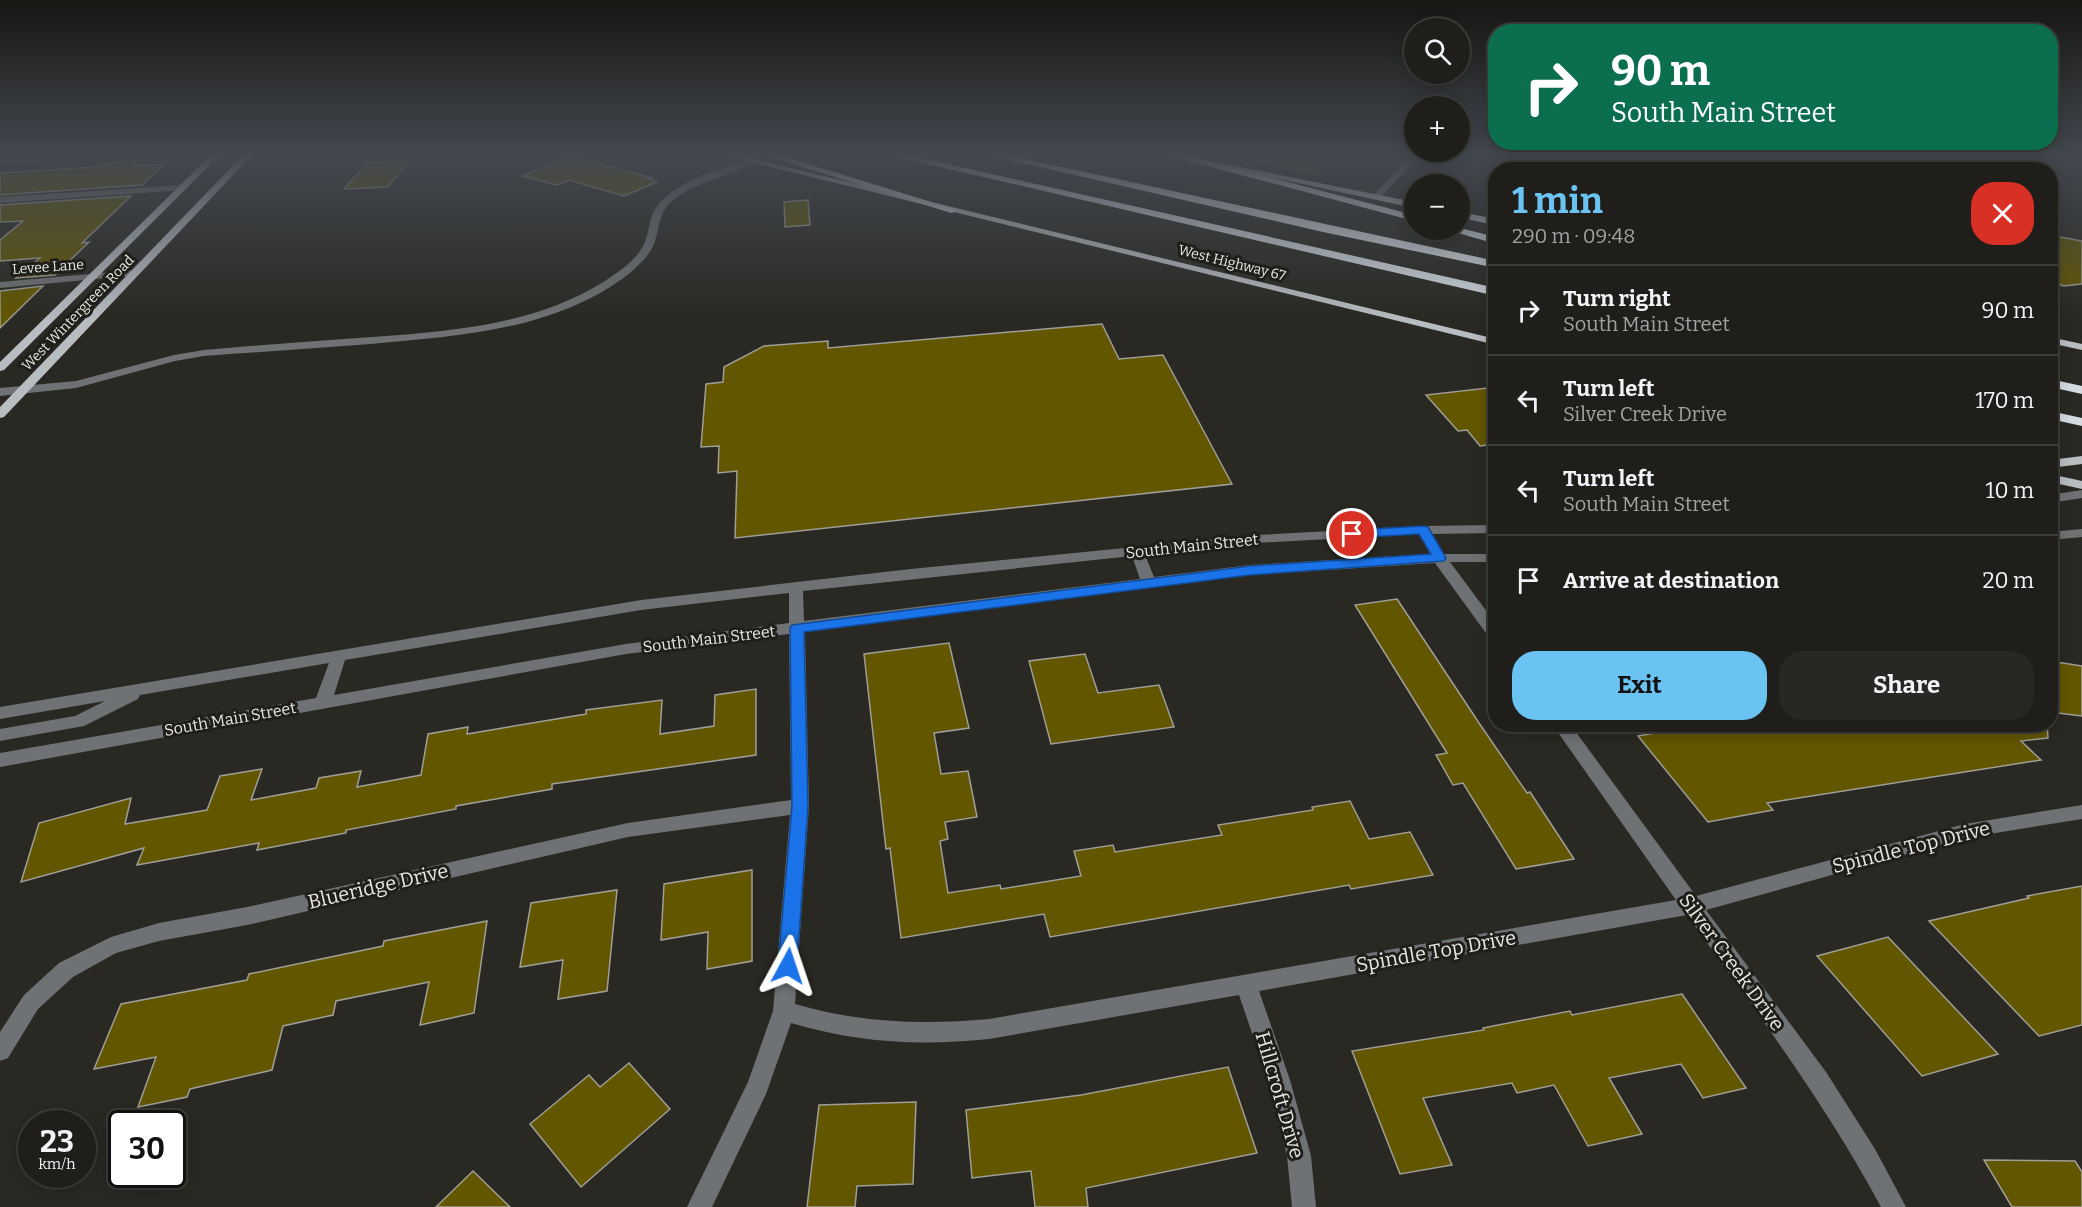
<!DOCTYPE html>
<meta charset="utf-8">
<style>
body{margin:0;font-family:Bitter,serif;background:#272723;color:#f1f3f6;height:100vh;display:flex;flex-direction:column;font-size:22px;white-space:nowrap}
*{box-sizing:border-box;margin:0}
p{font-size:20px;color:#a1a2a2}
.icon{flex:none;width:33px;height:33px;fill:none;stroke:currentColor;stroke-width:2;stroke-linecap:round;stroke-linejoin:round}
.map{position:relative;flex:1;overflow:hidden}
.details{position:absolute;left:1488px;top:162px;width:570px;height:570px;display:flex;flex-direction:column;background:#1f1e1a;border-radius:24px;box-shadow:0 3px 15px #0003,0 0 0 2px #3c3c39}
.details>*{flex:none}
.top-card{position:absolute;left:1488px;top:24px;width:570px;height:126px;border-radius:24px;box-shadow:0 3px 15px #0003,0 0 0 2px #3c3c39;background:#0b6e4f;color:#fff;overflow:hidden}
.tools{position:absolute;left:1404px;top:18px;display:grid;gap:12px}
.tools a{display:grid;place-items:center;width:66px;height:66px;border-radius:50%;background:#1f1e1a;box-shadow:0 3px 15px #0003,0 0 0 2px #3c3c39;font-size:30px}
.speed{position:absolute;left:18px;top:1110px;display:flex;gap:12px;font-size:30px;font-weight:700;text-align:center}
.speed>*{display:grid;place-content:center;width:78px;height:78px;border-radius:50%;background:#1f1e1a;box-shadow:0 3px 15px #0003,0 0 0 2px #3c3c39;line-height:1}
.speed small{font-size:15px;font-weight:400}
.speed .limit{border:3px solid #111;border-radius:9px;background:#fff;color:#111}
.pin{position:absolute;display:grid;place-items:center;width:51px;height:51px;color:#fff;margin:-26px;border:3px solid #fff;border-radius:50%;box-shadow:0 2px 6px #0007}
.me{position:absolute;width:66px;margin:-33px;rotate:5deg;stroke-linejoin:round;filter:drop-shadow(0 0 4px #0008)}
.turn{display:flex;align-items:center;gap:21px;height:126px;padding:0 24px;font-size:27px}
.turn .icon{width:78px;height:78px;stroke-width:2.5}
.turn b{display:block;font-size:42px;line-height:51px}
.round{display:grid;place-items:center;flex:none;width:63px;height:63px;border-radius:24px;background:#272723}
.overview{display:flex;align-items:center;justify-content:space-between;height:102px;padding:0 24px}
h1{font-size:36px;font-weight:700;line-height:45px;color:#6bc3f2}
.action{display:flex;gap:12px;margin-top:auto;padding:12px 24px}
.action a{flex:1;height:69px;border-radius:24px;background:#6bc3f2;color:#111;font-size:24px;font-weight:700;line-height:69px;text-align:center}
.action a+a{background:#272723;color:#f1f3f6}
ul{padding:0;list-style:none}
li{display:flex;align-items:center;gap:18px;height:90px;padding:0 24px;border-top:2px solid #3c3c39}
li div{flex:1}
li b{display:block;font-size:22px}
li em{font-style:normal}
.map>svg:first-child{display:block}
</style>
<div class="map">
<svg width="2082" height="1207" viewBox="0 0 2082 1207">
<rect width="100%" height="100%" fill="#292822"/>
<!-- green -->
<g fill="#534b19">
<polygon points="0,153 187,153 0,165"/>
<polygon points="1205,153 1299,153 1323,176"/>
</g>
<!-- building -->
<g fill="#625600" stroke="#9f9e97" stroke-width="1.5">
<polygon points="571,156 652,178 649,179 657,182 624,196 569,180 557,185 522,176"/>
<polygon points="137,161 132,166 164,164 142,185 0,195 0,173 97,167 101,164"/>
<polygon points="409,161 388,187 344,189 367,163"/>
<polygon points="131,196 82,243 89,242 55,275 16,278 40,258 0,261 0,240 23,221 0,222 0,205"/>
<polygon points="808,200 810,225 785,227 784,202"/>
<polygon points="2050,235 2082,241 2082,284 2063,286 2050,279"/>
<polygon points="43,286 0,328 0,291"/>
<polygon points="1102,324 1119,359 1163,355 1232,484 735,538 737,471 718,473 719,446 701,447 706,384 723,382 724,367 764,346 828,341 828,348"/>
<polygon points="1496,387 1496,444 1480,446 1467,430 1458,431 1426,395"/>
<polygon points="1397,599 1479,723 1527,793 1530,792 1574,859 1516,869 1463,783 1453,785 1436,755 1447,753 1355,605"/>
<polygon points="949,643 969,728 934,733 941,774 968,771 977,817 945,822 948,839 940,841 948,893 1000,885 1001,889 1081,876 1074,851 1113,845 1115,852 1222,835 1218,825 1313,810 1312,807 1350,801 1369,839 1410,832 1433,875 1351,889 1349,885 1050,937 1044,914 901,938 890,848 886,849 864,654"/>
<polygon points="1085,654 1098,693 1159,685 1174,727 1051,744 1029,661"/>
<polygon points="2050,661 2082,666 2082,716 2050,712"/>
<polygon points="756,689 756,755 552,784 552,789 456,806 456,809 346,830 346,833 257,850 259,843 137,865 144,848 21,882 39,823 131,798 125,824 207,810 220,776 262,769 251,800 316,788 319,778 361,771 357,787 421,775 428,734 468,727 467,734 586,714 586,710 662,700 660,734 714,726 715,695"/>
<polygon points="1706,724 2047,724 2048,738 2021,741 2041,760 1767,803 1773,810 1708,822 1638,736"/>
<polygon points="752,870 752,961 707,969 708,932 661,940 664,884"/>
<polygon points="2082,886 2082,1025 2039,1036 1929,921 2029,898 2027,896"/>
<polygon points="617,890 607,991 558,999 563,960 520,967 531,903"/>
<polygon points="487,921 474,1013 420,1025 429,982 336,1001 333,1015 283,1026 272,1070 190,1089 187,1097 138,1107 156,1057 94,1069 121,1004 247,980 249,974 383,946 384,941"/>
<polygon points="1888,937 1998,1054 1922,1076 1817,956"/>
<polygon points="1682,994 1746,1088 1703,1098 1681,1064 1609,1078 1642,1134 1588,1146 1554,1085 1517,1093 1512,1083 1423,1098 1452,1165 1400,1174 1352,1051 1484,1030 1483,1028 1570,1011 1572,1015"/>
<polygon points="629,1063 670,1109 581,1187 530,1124 589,1075 600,1087"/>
<polygon points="1228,1067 1257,1153 1086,1188 1088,1207 1035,1207 1031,1171 972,1178 966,1110 1081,1095"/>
<polygon points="916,1102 913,1184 857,1186 855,1207 807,1207 819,1105"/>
<polygon points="1984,1160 2075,1161 2082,1172 2082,1207 2012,1207"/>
<polygon points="473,1171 510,1207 436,1207"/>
</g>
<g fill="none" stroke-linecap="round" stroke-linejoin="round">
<!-- minor -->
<g fill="#6f7274" fill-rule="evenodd">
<polygon points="1413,153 1422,153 1379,199 1373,199 1373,195"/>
<path d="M746,159l7,2c-21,16 -57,20 -81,40 -13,11 -12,25 -17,40 -4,13 -15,23 -25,32 -73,57 -170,63 -259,71 -55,4 -111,8 -167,12l-29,5 -99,27 -76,8v-8l76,-7 98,-26 30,-5c56,-5 112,-9 168,-13 80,-6 163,-12 233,-56 16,-11 35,-23 41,-42 4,-11 3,-24 12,-34 20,-25 59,-34 88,-46z"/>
<polygon points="182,185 186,188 185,190 0,203 0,197"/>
<polygon points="135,270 140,273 139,275 0,288 0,282"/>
<polygon points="2082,490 2082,498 2050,503 2050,495"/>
<path d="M1496,525v8l-64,1 12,20h52v8h-46l46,62v17l-5,-1 -56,-77 -185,12 -445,57 4,174 -14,198c65,19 127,21 194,15l687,-119 -124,-176h18l126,172 269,-72 117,-19v14l-117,19 -259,72 120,162 49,77 31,58h-25c-55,-103 -126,-197 -194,-292l-428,76 31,89 21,76 5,51h-24l-5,-51 -19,-76 -29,-85 -250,44c-70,7 -130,4 -198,-16l-25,71 -54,113h-25l61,-125 25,-71 17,-196 -162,22 -381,88 -88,16 -43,12 -43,24 -35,32 -30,49 -8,3v-29l24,-37 35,-32 52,-26 48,-14 88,-16 381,-84 163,-23 -2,-166 -163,20 -626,113v-14l316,-55 13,-35 -189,32 -2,4 -54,27 -84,15v-12l75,-13 30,-15 -105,18v-12l641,-107 270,-31 345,-34 167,-9zM1419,534l11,20 -180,11 -96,12 -9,-22 111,-12zM1132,556l8,23 -336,42 -1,-30zM789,593v30l-163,21 -292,51 11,-35 296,-50z"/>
<polygon points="2082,529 2082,537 2050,540 2050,532"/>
</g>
<!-- major -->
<g fill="#b7bdc1" fill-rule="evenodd">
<polygon points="213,153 222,153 4,370 0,371 0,362"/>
<polygon points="245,153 254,153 4,417 0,418 0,407"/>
<polygon points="714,153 729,153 1496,339 1496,345"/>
<polygon points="1206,160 1414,202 1414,208 1209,164 1206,164"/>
<polygon points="1460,212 1496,219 1496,225 1460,218"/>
<polygon points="2050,337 2082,344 2082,350 2050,343"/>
<polygon points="2082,456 2082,464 2050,468 2050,460"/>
<polygon points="2050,474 2082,481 2082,489 2050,482"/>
</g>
<!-- highway -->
<g fill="#d3dbe0" fill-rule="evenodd">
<polygon points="757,153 773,153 957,210 952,213 948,212"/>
<polygon points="880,153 899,153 1496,288 1496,296"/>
<polygon points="979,153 998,153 1496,261 1496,268 1323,232"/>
<polygon points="1159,153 1177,153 1414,215 1414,221"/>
<polygon points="1460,228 1496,237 1496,244 1448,230"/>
<polygon points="2050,379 2082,386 2082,394 2050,387"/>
<polygon points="2050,411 2082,418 2082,426 2050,419"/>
</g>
</g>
<!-- sky -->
<linearGradient id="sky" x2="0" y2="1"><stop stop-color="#171613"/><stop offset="0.48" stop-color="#43484f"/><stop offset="1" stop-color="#43484f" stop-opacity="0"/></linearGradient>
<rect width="2082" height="322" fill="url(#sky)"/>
<!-- route -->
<polygon fill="#1a73e8" stroke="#114b97" stroke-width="1.5" points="1423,526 1428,527 1446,558 1444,561 1250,575 804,632 808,806 797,966 794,971 788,974 781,971 778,966 792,806 790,628 792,625 1250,566 1431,554 1419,534 1352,538 1345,534 1352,530"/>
<g text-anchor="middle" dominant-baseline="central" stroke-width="6" stroke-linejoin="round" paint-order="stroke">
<!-- far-street labels -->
<g font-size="14" fill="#e7e6e2" stroke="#1f1e19">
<text transform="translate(1232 263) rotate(14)">West Highway 67</text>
<text transform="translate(48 267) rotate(-4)">Levee Lane</text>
<text transform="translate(78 313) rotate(-46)">West Wintergreen Road</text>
</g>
<!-- street labels -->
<g font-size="16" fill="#e7e6e2" stroke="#1f1e19">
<text transform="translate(1192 546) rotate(-6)">South Main Street</text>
<text transform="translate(709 639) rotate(-7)">South Main Street</text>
<text transform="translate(230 719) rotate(-10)">South Main Street</text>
</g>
<!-- near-street labels -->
<g font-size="20" fill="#e7e6e2" stroke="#1f1e19">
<text transform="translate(1911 847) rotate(-14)">Spindle Top Drive</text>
<text transform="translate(378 886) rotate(-13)">Blueridge Drive</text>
<text transform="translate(1436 951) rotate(-10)">Spindle Top Drive</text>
<text transform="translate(1732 962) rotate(54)">Silver Creek Drive</text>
<text transform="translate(1280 1095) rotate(74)">Hillcroft Drive</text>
</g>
</g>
</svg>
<div class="tools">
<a><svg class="icon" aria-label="search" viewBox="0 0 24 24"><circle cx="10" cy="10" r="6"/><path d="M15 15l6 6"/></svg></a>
<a>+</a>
<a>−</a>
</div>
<div class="speed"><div>23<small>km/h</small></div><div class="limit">30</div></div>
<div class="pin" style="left:1352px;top:534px;background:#d93025"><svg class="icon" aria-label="arrive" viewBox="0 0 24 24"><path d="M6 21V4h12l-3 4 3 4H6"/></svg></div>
<svg class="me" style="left:788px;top:966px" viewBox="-20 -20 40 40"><path d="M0-17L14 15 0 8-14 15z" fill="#1a73e8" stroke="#fff" stroke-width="4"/></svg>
<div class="top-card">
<div class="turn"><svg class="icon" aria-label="right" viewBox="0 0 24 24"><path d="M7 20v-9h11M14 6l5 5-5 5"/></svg><div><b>90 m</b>South Main Street</div></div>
</div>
<section class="details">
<div class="overview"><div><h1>1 min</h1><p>290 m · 09:48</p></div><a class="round" style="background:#d93025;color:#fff"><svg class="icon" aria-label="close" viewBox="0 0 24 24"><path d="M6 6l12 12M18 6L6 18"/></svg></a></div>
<ul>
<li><svg class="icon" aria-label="right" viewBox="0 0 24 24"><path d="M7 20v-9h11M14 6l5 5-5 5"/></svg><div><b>Turn right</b><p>South Main Street</p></div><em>90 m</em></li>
<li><svg class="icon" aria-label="left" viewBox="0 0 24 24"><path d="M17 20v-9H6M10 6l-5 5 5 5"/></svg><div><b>Turn left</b><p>Silver Creek Drive</p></div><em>170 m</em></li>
<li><svg class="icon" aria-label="left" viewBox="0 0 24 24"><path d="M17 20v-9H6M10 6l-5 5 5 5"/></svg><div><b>Turn left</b><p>South Main Street</p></div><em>10 m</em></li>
<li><svg class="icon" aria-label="arrive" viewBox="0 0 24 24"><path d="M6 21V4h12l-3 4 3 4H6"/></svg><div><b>Arrive at destination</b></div><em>20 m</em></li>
</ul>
<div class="action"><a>Exit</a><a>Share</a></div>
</section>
</div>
